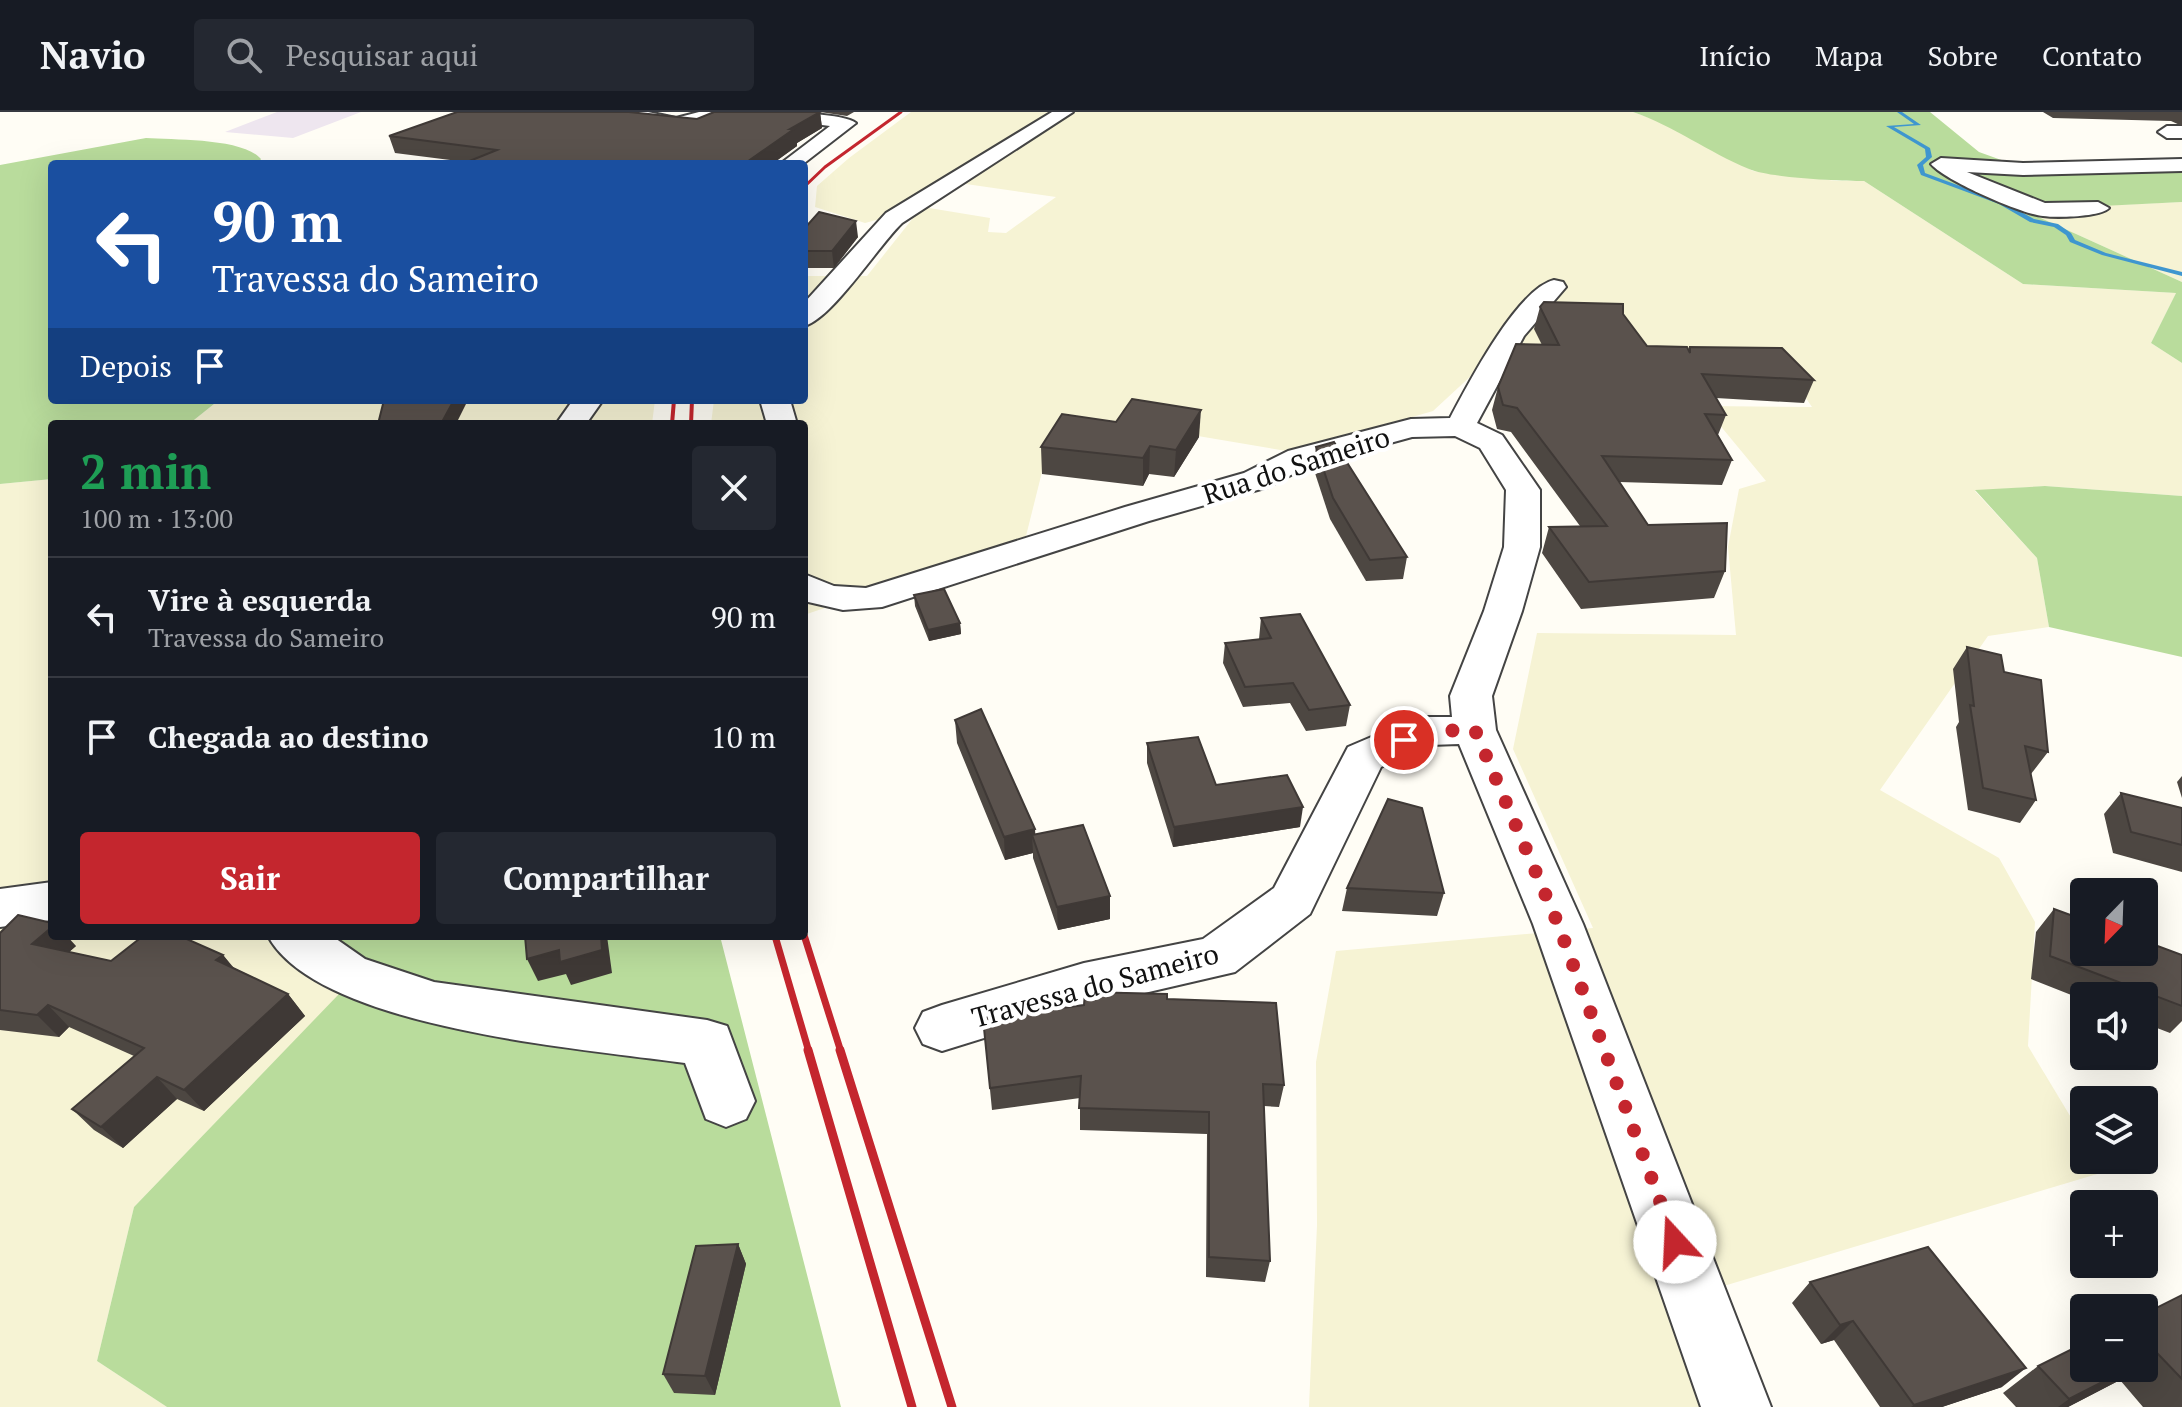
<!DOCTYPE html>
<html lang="pt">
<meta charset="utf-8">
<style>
body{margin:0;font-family:"PT Serif",serif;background:#242831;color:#f1f3f6;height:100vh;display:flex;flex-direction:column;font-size:30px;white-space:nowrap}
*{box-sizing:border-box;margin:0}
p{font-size:26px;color:#9ea1a6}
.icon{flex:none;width:44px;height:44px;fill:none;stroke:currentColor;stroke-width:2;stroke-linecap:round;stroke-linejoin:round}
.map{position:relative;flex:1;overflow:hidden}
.drawer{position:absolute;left:48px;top:308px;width:760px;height:520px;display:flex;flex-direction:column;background:#171b24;border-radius:8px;box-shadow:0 8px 32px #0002}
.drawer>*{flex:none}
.hud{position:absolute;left:48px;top:48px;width:760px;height:244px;border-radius:8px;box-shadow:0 8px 32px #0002;background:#1a4fa0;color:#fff;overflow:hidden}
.needle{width:52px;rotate:203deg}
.tools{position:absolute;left:2070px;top:766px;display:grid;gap:16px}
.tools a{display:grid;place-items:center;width:88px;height:88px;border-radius:8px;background:#171b24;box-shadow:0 8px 32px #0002;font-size:40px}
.pin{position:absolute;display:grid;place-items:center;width:68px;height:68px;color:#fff;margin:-34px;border:4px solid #fff;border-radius:50%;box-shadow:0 2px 8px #0007}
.me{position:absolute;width:88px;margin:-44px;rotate:340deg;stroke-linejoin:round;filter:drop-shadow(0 0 6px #0008)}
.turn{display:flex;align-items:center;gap:28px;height:168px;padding:0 32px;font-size:36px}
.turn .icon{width:104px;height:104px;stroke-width:2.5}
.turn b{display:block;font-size:56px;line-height:68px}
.then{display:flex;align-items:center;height:76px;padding:0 32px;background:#0003;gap:16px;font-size:30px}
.round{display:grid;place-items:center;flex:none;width:84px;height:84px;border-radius:8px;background:#242831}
.summary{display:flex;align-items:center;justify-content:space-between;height:136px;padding:0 32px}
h1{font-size:48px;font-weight:800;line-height:60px;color:#1e9e55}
.action{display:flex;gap:16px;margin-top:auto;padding:16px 32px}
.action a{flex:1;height:92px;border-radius:8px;background:#c4262e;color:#fff;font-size:32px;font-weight:800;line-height:92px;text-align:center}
.action a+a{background:#242831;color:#f1f3f6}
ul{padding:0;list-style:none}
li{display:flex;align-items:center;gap:24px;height:120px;padding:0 32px;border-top:2px solid #363941}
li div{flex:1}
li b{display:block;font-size:30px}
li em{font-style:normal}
header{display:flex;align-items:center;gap:48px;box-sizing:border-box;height:112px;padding:0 40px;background:#171b24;border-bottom:2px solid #363941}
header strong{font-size:38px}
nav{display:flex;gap:44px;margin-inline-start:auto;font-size:28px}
.search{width:560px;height:72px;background:#242831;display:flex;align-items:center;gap:20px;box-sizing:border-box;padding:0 28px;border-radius:8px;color:#9ea1a6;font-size:30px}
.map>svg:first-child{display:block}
</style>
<header>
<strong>Navio</strong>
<div class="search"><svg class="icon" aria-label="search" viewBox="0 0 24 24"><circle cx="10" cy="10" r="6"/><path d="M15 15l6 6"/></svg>Pesquisar aqui</div>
<nav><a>Início</a><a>Mapa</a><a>Sobre</a><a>Contato</a></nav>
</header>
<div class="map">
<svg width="2182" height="1295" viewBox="0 0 2182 1295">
<rect width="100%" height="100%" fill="#fffdf5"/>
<!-- industrial -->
<polygon fill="#eee6ef" points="277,0 361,0 293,26 225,20"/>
<!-- farmland -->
<g fill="#f6f3d4" fill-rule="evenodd">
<path d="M911,0h722l33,12 87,47 84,10h27l159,103 153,9 -25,50 31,20v133l-137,-10 -70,5 62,67 12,69 -61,9 -108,154 119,68 36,64 -7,124 56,93v21h13l7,12 -387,116 45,119h-453l8,-182 -1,-163 20,-111 257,-23 -80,-179 24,-116 199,2 -8,-88 11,-58 27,-8 -62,-75 108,1 -26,-38 -301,-6 -52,48 -141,41 -100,-17 -141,1 -26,104 -221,75v-191h-93l3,-24h90v-124h63l54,-68 -56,15 -50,-16 2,-21 32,-28zM959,71l97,14 -50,36 -18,-1 2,-14 -67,-11z"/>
<polygon points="2182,90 2182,170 2021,97"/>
<polygon points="219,288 655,288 652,312 189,312"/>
<polygon points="52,367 52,824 327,824 365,856 134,1095 97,1249 167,1295 0,1295 0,372"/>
</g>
<!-- forest -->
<g fill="#b9dc9c">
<path d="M1633,0h297l49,40 56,20 147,-2v32l-159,8 159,72v81l-31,-20 25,-50 -153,-9 -159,-103c-25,0 -94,-3 -115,-12 -41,-17 -75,-43 -116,-57z"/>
<path d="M146,26c29,2 97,0 115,21l-3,5h-206v236h167l-30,24h-137v55l-52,5v-319z"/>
<polygon points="2045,374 2182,384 2182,545 2049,515 2037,446 1975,378"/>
<polygon points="327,824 720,824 841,1295 167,1295 97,1249 134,1095 364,856"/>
</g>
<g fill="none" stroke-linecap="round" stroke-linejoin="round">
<!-- stream -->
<polygon fill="#3f96cf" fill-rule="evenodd" points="1897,0 1902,0 1921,13 1894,15 1930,36 1932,45 1923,53 1925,61 2003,90 2034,107 2058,112 2071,121 2075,128 2106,141 2182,160 2182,164 2102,143 2070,130 2066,123 2054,115 2030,110 1999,92 1921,63 1917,53 1926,45 1925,37 1886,14 1914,12"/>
<defs>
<g id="minor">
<polygon points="616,0 648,0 676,6 699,0 727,0 724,4 676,17 619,4"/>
<path d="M750,0c23,0 91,0 106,11l-53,41h-23l50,-38 -71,-9z"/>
<path d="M1052,0h21l-171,111c-24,23 -70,96 -98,103v-23l82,-90z"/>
<polygon points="2182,14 2182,26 2167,26 2158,20 2167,14"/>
<path d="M1941,46l82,5 159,-4v12l-159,4 -56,-3 78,31 53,-1 11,6c-8,9 -53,10 -66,8 -22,-2 -99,-36 -112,-52z"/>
<path d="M1554,168l9,2 3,5 -42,49 -47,87 25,12 38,55v57l-18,64 -30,85 4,34 87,194 188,483h-70l-168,-483 -74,-180 -29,1 -49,22 -71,147 -75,58 -151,35 -142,44 -19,-7 -8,-16 8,-16 19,-7 142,-42 119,-24 71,-51 74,-141 61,-26 15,-4h28l-2,-21 34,-85 20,-64 2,-57 -26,-42 -25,-12 -43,1 -102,28 -42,22 -119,34 -267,86 -39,3 -39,-9v-27l30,12 32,2 259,-81 119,-34 44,-22 123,-32 39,-1c18,-34 67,-129 104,-138z"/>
<polygon points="573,288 603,288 586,312 556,312"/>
<polygon points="760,288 790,288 797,312 767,312"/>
<polygon points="52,770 52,808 0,815 0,777"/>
<path d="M268,824h64l33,23 69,23 273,38 20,6 28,75 -9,18 -20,8 -20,-8 -21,-56c-98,-14 -367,-34 -417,-127z"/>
</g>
</defs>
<!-- minor casing -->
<use href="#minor" stroke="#444" stroke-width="4"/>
<!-- minor -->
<use href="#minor" fill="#fff" fill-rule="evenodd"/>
<!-- rail-far3 -->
<polyline stroke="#c4262e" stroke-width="3" points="804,75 825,55 901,0"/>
<!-- rail-far2 -->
<g stroke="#c4262e" stroke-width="4">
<polyline points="672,312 674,288"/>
<polyline points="691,312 692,288"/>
</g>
<!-- rail-far1 -->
<g stroke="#c4262e" stroke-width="7">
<polyline points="804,823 841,940"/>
<polyline points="775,824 809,940"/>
</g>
<!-- rail -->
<g stroke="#c4262e" stroke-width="9">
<polyline points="808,938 912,1295"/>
<polyline points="840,938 952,1295"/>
</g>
</g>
<!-- wall -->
<g fill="#4d4742">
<polygon points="714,0 854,0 847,4 820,0 822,16 797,31 797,34 772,52 462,52 466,50 395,41 389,24 697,7"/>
<polygon points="2043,0 2182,0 2182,14 2171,9 2053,6"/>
<polygon points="804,117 858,125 834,156 804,156"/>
<polygon points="1540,195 1623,202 1647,234 1689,239 1690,235 1814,268 1804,291 1716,286 1726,303 1718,323 1732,348 1722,373 1619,370 1648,413 1725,459 1714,486 1581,497 1542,441 1549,415 1580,414 1511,320 1497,317 1492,298 1498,275 1542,233 1534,217"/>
<polygon points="384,288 456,312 378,312"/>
<polygon points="1199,325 1174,365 1149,362 1143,374 1042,362 1041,335"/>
<polygon points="1316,335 1407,445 1403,467 1366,469 1330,407 1313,355"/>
<polygon points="914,483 960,511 961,522 929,529 915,494"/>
<polygon points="1261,506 1350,593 1346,614 1306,619 1290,591 1243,595 1223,551 1225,531 1259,527"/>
<polygon points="1967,535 2004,560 2048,640 2031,662 2036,688 2020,711 1968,698 1956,615 1959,610 1953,557"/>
<polygon points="955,608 1035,722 1110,784 1110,807 1058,818 1033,746 1033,741 1005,748 957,631"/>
<polygon points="1147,631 1216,673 1300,715 1173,735 1147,651"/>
<polygon points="2182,664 2182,686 2177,670"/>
<polygon points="2121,681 2182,696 2182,760 2113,741 2104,702"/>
<polygon points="1347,776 1444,781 1437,804 1342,799"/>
<polygon points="2054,797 2182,843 2182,909 2170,921 2144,911 2144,884 2084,884 2084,888 2031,867 2036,820"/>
<polygon points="0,821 76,834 69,840 111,849 223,843 234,856 288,882 305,904 204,999 177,987 123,1036 94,1018 72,997 134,944 69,915 59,925 0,918"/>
<polygon points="1167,887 1284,973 1279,995 1264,994 1270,1149 1265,1170 1206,1165 1207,1022 1080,1018 1080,986 992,998 983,906"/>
<polygon points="738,1132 746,1152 715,1283 674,1281 663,1262"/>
<polygon points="1810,1170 2002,1275 1942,1295 1880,1295 1834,1228 1821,1232 1792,1191"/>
<polygon points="2182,1183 2182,1295 2143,1295 2120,1268 2068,1295 2016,1295 2003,1281 2038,1254 2084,1256 2144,1256 2144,1202"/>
</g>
<!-- shaded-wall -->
<g fill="#3f3936">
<polygon points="820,0 822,16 797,31 797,34 772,52 744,52 790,17"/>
<polygon points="856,109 858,125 834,156 832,139"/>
<polygon points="454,288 468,288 456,312 443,312 442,310"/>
<polygon points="1201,298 1199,325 1174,365 1176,338"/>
<polygon points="1150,334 1149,362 1143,374 1143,346"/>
<polygon points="960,511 961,522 929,529 928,518"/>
<polygon points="1303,695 1300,715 1173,735 1174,715"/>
<polygon points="1035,717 1036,733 1032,723 1033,741 1005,748 1004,725"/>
<polygon points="1110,784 1110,807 1058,818 1057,795"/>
<polygon points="52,815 52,824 67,824 76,834 53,854 32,832"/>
<polygon points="601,824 607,824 612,861 571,873 566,862 538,869 527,847"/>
<polygon points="223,843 240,865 216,848"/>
<polygon points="288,882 305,904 204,999 184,978"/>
<polygon points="48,893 69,915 59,925 37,903"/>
<polygon points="157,965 177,987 123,1036 101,1015"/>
<polygon points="738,1132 746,1152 715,1283 705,1264"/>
<polygon points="1853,1209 1834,1228 1821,1232 1840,1213"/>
<polygon points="2026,1256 2002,1275 1942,1295 1911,1295 1914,1293"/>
<polygon points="2130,1256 2138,1256 2120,1268 2068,1295 2058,1295 2069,1287"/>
</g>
<!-- building -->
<g fill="#5a524d" stroke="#3f3936" stroke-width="2">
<polygon points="457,0 629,0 697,7 714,0 820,0 790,17 794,17 744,52 462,52 497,38 389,24"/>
<polygon points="819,100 856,109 832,139 804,139 804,117"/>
<polygon points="1544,190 1623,192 1623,202 1647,234 1687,235 1690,241 1690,235 1782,236 1814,268 1702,262 1726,303 1705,302 1732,348 1602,344 1648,413 1727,411 1725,459 1589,470 1549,415 1607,414 1517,296 1503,293 1498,275 1516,232 1559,233 1540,195"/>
<polygon points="1132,287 1201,298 1176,338 1150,334 1143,346 1041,335 1062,302 1116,310"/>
<polygon points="384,288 454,288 442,310 408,312 378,312"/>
<polygon points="1334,330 1407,445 1370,448 1333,386 1316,335"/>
<polygon points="944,477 960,511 928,518 914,483"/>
<polygon points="1300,502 1350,593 1309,598 1293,571 1245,575 1225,531 1271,526 1261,506"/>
<polygon points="1967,535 2001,543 2004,560 2041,568 2048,640 2025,634 2036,688 1983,676 1970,593 1974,594"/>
<polygon points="981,597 1035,717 1004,725 955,608"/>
<polygon points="1198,625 1216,673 1287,663 1303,695 1174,715 1147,631"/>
<polygon points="2121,681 2182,696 2182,733 2131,720"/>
<polygon points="1388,687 1422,696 1444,781 1347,776"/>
<polygon points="1083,713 1110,784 1057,795 1032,723"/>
<polygon points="2054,797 2084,808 2084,840 2144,840 2144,829 2182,843 2182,894 2050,844"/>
<polygon points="18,803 52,811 52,815 32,832 111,849 143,824 180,824 223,843 216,848 288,882 184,978 157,965 101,1015 72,997 144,936 48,893 37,903 0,898 0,821"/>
<polygon points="525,824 601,824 602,838 560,850 559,838 527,847"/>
<polygon points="1085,880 1167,882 1167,887 1276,891 1284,973 1263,972 1270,1149 1209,1145 1209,1000 1079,996 1081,964 990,976 983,906 1084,893"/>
<polygon points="738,1132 705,1264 663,1262 696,1134"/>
<polygon points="1928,1135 2026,1256 1914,1293 1853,1209 1840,1213 1810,1170"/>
<polygon points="2182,1183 2182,1267 2158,1242 2144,1249 2144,1202"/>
<polygon points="2084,1231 2084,1256 2130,1256 2069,1287 2038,1254"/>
</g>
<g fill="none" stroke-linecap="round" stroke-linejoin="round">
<!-- route -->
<polyline stroke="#c4262e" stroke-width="14" stroke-dasharray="0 25.2" points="1404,628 1424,619 1475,618 1558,812 1675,1130"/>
</g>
<g text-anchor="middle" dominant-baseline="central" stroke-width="8" stroke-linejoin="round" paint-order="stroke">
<!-- street labels -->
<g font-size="28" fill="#111" stroke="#fff">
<text transform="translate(1296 353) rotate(-18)">Rua do Sameiro</text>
<text transform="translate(1095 873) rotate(-15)">Travessa do Sameiro</text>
</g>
</g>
</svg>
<div class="tools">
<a><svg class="needle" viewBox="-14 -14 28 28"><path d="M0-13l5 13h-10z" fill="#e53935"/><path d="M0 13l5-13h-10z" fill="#9ea1a6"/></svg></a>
<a><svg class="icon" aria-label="sound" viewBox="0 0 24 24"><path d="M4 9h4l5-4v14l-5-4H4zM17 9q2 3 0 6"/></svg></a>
<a><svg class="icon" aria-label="layers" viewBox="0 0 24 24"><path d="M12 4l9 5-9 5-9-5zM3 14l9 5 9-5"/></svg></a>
<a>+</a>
<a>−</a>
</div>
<div class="pin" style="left:1404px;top:628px;background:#d93025"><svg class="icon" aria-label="arrive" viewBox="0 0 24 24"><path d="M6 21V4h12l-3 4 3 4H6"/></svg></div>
<svg class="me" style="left:1675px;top:1130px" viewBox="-20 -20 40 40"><circle r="19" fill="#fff"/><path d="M0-13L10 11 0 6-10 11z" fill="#c4262e"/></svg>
<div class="hud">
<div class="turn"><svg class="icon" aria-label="left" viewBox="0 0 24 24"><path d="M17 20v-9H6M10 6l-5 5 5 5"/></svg><div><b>90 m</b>Travessa do Sameiro</div></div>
<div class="then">Depois<svg class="icon" aria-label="arrive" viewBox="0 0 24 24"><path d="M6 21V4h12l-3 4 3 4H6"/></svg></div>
</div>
<section class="drawer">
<div class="summary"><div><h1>2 min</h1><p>100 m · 13:00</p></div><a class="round"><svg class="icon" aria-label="close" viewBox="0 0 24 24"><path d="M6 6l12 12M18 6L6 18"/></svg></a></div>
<ul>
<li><svg class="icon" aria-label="left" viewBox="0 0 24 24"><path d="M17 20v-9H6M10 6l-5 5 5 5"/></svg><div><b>Vire à esquerda</b><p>Travessa do Sameiro</p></div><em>90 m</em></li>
<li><svg class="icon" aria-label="arrive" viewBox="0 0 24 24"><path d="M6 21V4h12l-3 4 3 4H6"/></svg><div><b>Chegada ao destino</b></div><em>10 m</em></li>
</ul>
<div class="action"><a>Sair</a><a>Compartilhar</a></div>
</section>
</div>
